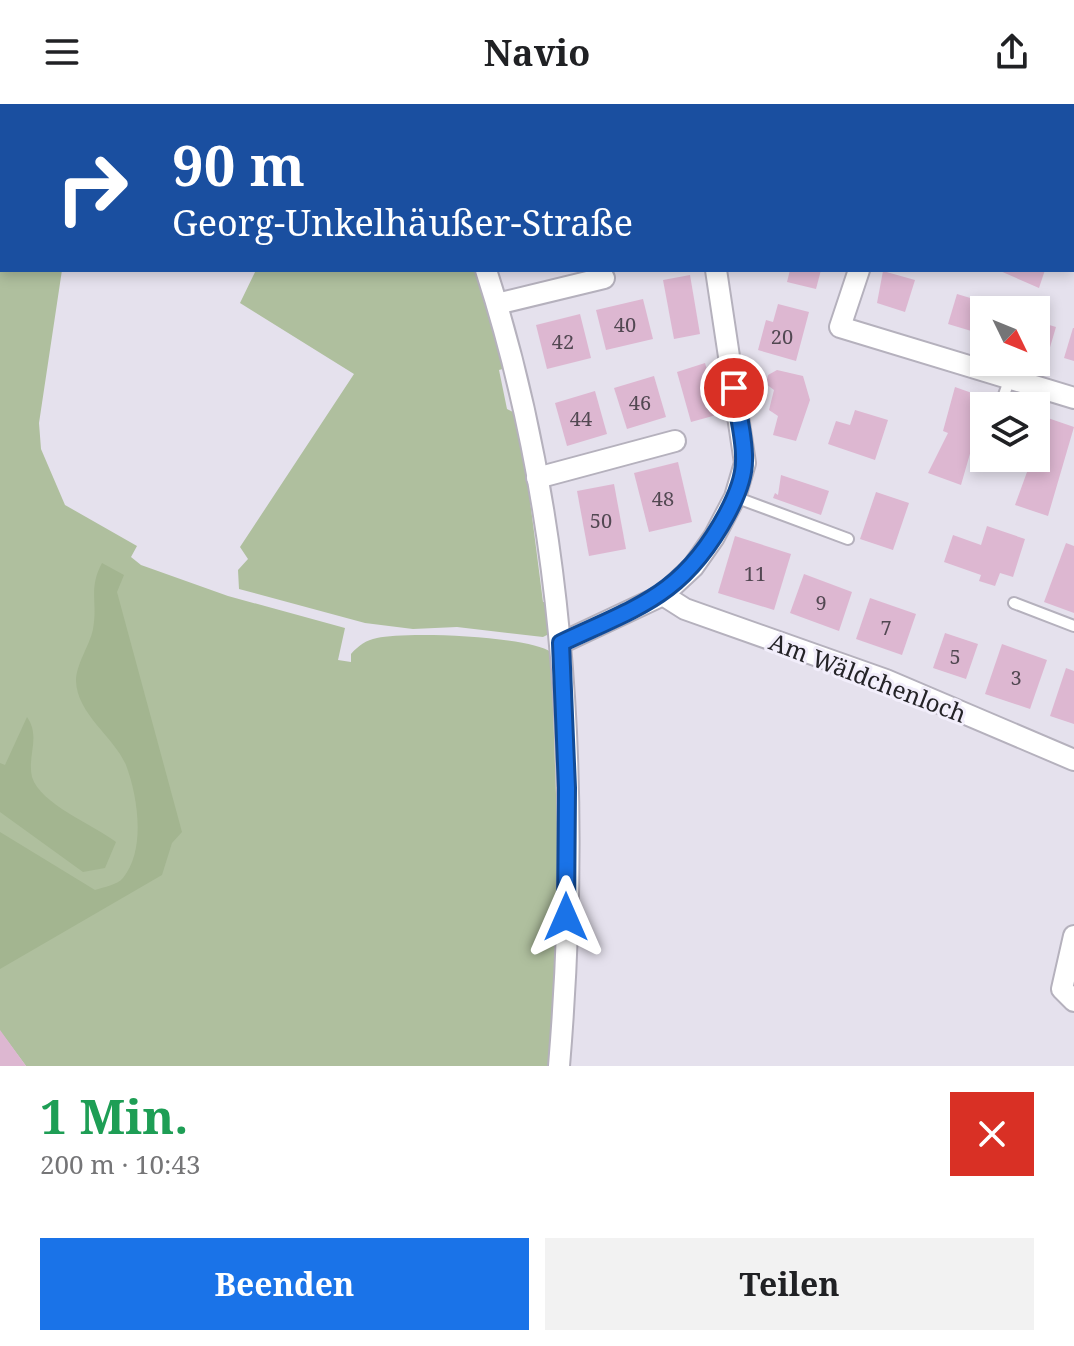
<!DOCTYPE html>
<html lang="de">
<meta charset="utf-8">
<style>
body{margin:0;font-family:"Noto Serif",serif;background:#f2f2f2;color:#202124;height:100vh;display:flex;flex-direction:column;font-size:30px;white-space:nowrap}
*{box-sizing:border-box;margin:0}
p{font-size:26px;color:#757577}
.icon{flex:none;width:44px;height:44px;fill:none;stroke:currentColor;stroke-width:2;stroke-linecap:round;stroke-linejoin:round}
.map{position:relative;height:962px;overflow:hidden}
.panel{display:flex;flex-direction:column;background:#fff;flex:1}
.panel>*{flex:none}
.top-card{position:absolute;left:0px;top:0px;width:1074px;height:168px;box-shadow:0 4px 12px #0003;background:#1a4fa0;color:#fff;overflow:hidden}
.needle{width:52px;rotate:133deg}
.tools{position:absolute;left:970px;top:192px;display:grid;gap:16px}
.tools a{display:grid;place-items:center;width:80px;height:80px;border-radius:0px;background:#fff;box-shadow:0 4px 12px #0003;font-size:40px}
.pin{position:absolute;display:grid;place-items:center;width:68px;height:68px;color:#fff;margin:-34px;border:4px solid #fff;border-radius:50%;box-shadow:0 2px 8px #0007}
.me{position:absolute;width:88px;margin:-44px;rotate:0deg;stroke-linejoin:round;filter:drop-shadow(0 0 6px #0008)}
.turn{display:flex;align-items:center;gap:28px;height:168px;padding:0 40px;font-size:36px}
.turn .icon{width:104px;height:104px;stroke-width:2.5}
.turn b{display:block;font-size:56px;line-height:68px}
.round{display:grid;place-items:center;flex:none;width:84px;height:84px;border-radius:0px;background:#f2f2f2}
.summary{display:flex;align-items:center;justify-content:space-between;height:136px;padding:0 40px}
h1{font-size:48px;font-weight:700;line-height:60px;color:#1e9e55}
.button{display:flex;gap:16px;margin-top:auto;padding:16px 40px}
.button a{flex:1;height:92px;border-radius:0px;background:#1a73e8;color:#fff;font-size:32px;font-weight:700;line-height:92px;text-align:center}
.button a+a{background:#f2f2f2;color:#202124}
header{display:flex;justify-content:space-between;align-items:center;height:104px;padding:0 40px;background:#fff;font-size:36px;font-weight:700}
.map>svg:first-child{display:block}
</style>
<header><svg class="icon" aria-label="menu" viewBox="0 0 24 24"><path d="M4 6h16M4 12h16M4 18h16"/></svg>Navio<svg class="icon" aria-label="share" viewBox="0 0 24 24"><path d="M12 15V3M7 8l5-5 5 5M5 13v7h14v-7"/></svg></header>
<div class="map">
<svg width="1074" height="962" viewBox="0 0 1074 962">
<rect width="100%" height="100%" fill="#e5e1ed"/>
<!-- green -->
<g fill="#afbf9e">
<path d="M0,0h114l-112,2v164h60l-23,153 2,26 24,56 72,41 -6,11 10,8 87,31 117,32 -7,32 13,2v-8c7,-8 15,-14 26,-16 30,-7 151,-2 174,14l10,284 -9,130h-526l-26,-35z"/>
<polygon points="256,166 478,166 506,264 499,266 507,305 519,311 543,498 549,498 551,529 543,533 457,523 413,525 365,519 239,485 238,466 248,455 240,443 354,270 240,199"/>
</g>
<!-- forest -->
<g fill="#a3b590">
<path d="M102,459l22,12 -7,17 65,240 -10,11 -10,32 -162,94v-137l95,58c9,-3 22,-5 28,-12 23,-28 15,-81 3,-113 -12,-28 -49,-51 -50,-84 0,-17 14,-36 17,-52 5,-27 -5,-40 9,-66z"/>
<path d="M27,613c14,20 0,38 5,60 8,27 62,48 84,65l-11,26 -22,4 -83,-60v-49l5,2z"/>
</g>
<!-- building -->
<g fill="#ddb7d1">
<polygon points="790,166 821,166 816,185 787,178"/>
<polygon points="998,166 1045,166 1039,184"/>
<polygon points="883,167 915,176 905,208 877,199"/>
<polygon points="690,171 700,230 674,235 663,176"/>
<polygon points="957,190 987,199 978,229 948,220"/>
<polygon points="643,195 653,235 606,246 596,206"/>
<polygon points="778,200 809,208 796,257 758,246 766,216 773,218"/>
<polygon points="580,210 591,254 547,265 536,221"/>
<polygon points="1036,217 1056,223 1048,250 1036,246"/>
<polygon points="1073,224 1074,224 1074,257 1064,254"/>
<polygon points="705,259 720,310 691,318 677,268"/>
<polygon points="777,266 803,272 810,296 796,337 773,331 778,312 769,306 774,286 766,280 768,271"/>
<polygon points="654,272 666,313 627,325 614,284"/>
<polygon points="955,283 986,294 961,381 928,369 948,329 943,327"/>
<polygon points="595,287 607,330 567,342 555,299"/>
<polygon points="855,306 888,316 875,356 828,340 836,317 850,321"/>
<polygon points="1042,312 1074,323 1048,412 1015,401 1031,357 1024,354 1036,354 1036,331"/>
<polygon points="678,358 692,418 649,428 634,369"/>
<polygon points="781,371 829,387 821,411 773,394 775,389 778,391"/>
<polygon points="614,380 626,445 589,452 577,387"/>
<polygon points="876,388 909,399 893,446 860,435"/>
<polygon points="987,422 1025,435 1013,473 1000,469 995,482 979,477 981,471 944,458 953,431 981,441"/>
<polygon points="735,432 791,450 774,506 718,489"/>
<polygon points="1066,439 1074,442 1074,509 1044,498"/>
<polygon points="804,470 852,488 839,527 790,509"/>
<polygon points="870,494 916,510 902,551 856,535"/>
<polygon points="945,529 978,540 966,575 933,564"/>
<polygon points="1002,540 1047,556 1030,605 985,590"/>
<polygon points="1066,564 1074,567 1074,620 1050,612"/>
<polygon points="0,926 26,962 0,962"/>
</g>
<g fill="none" stroke-linecap="round" stroke-linejoin="round">
<defs>
<g id="service">
<polyline points="537,0 537,2"/>
<polyline points="461,2 467,0"/>
<polyline points="1000,302 1010,274"/>
<polyline points="735,393 848,435"/>
<polyline points="1014,499 1074,522"/>
</g>
<g id="minor">
<polyline points="432,0 433,2"/>
<polyline points="689,0 689,2"/>
<polyline points="914,2 914,0"/>
<path d="M486,166c82,254 95,532 73,796"/>
<polyline points="859,166 840,223 1074,294"/>
<polyline points="497,200 604,174"/>
<polyline points="537,374 675,337"/>
<polyline points="663,491 685,505 886,576 1074,656"/>
<polyline points="561,539 663,491 693,463 714,433 735,393 745,359 716,166"/>
<polyline points="1074,832 1062,885 1074,897"/>
</g>
</defs>
<!-- service casing -->
<use href="#service" stroke="#b5b1bd" stroke-width="14"/>
<!-- minor casing -->
<use href="#minor" stroke="#b5b1bd" stroke-width="24"/>
<!-- service -->
<use href="#service" stroke="#fff" stroke-width="10"/>
<!-- minor -->
<use href="#minor" stroke="#fff" stroke-width="20"/>
</g>
<g fill="none" stroke-linecap="round" stroke-linejoin="round">
<defs>
<path id="route" d="M566,813l1,-129 -6,-145c78,-37 122,-47 166,-129 8,-15 17,-35 17,-53 1,-23 -7,-50 -10,-73"/>
</defs>
<!-- route casing -->
<use href="#route" stroke="#114b97" stroke-width="20"/>
<!-- route -->
<use href="#route" stroke="#1a73e8" stroke-width="14"/>
</g>
<g text-anchor="middle" dominant-baseline="central" stroke-width="6" stroke-linejoin="round" paint-order="stroke">
<!-- number labels -->
<g font-size="20" fill="#524852">
<text x="625" y="220">40</text>
<text x="782" y="232">20</text>
<text x="563" y="237">42</text>
<text x="640" y="298">46</text>
<text x="581" y="314">44</text>
<text x="663" y="394">48</text>
<text x="601" y="416">50</text>
<text x="755" y="469">11</text>
<text x="821" y="498">9</text>
<text x="886" y="523">7</text>
<text x="955" y="552">5</text>
<text x="1016" y="573">3</text>
</g>
<!-- street labels -->
<g font-size="24" fill="#242327" stroke="#f2eefb">
<text transform="translate(868 573) rotate(21)">Am Wäldchenloch</text>
</g>
</g>
</svg>
<div class="tools">
<a><svg class="needle" viewBox="-14 -14 28 28"><path d="M0-13l5 13h-10z" fill="#e53935"/><path d="M0 13l5-13h-10z" fill="#757577"/></svg></a>
<a><svg class="icon" aria-label="layers" viewBox="0 0 24 24"><path d="M12 4l9 5-9 5-9-5zM3 14l9 5 9-5"/></svg></a>
</div>
<div class="pin" style="left:734px;top:284px;background:#d93025"><svg class="icon" aria-label="arrive" viewBox="0 0 24 24"><path d="M6 21V4h12l-3 4 3 4H6"/></svg></div>
<svg class="me" style="left:566px;top:813px" viewBox="-20 -20 40 40"><path d="M0-17L14 15 0 8-14 15z" fill="#1a73e8" stroke="#fff" stroke-width="4"/></svg>
<div class="top-card">
<div class="turn"><svg class="icon" aria-label="right" viewBox="0 0 24 24"><path d="M7 20v-9h11M14 6l5 5-5 5"/></svg><div><b>90 m</b>Georg-Unkelhäußer-Straße</div></div>
</div>
</div>
<section class="panel">
<div class="summary"><div><h1>1 Min.</h1><p>200 m · 10:43</p></div><a class="round" style="background:#d93025;color:#fff"><svg class="icon" aria-label="close" viewBox="0 0 24 24"><path d="M6 6l12 12M18 6L6 18"/></svg></a></div>
<div class="button"><a>Beenden</a><a>Teilen</a></div>
</section>
